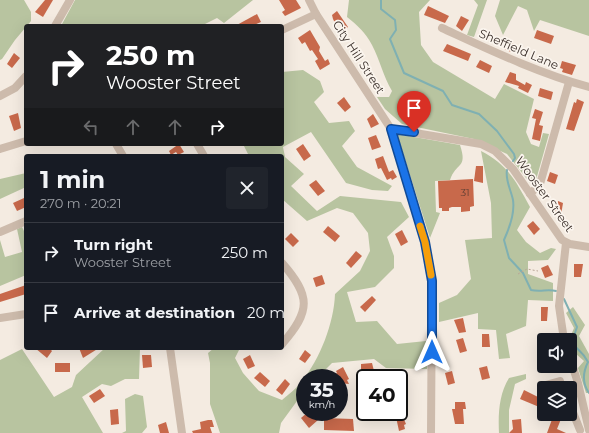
<!DOCTYPE html>
<meta charset="utf-8">
<style>
body{margin:0;font-family:Montserrat,sans-serif;background:#20242c;color:#f1f3f6;height:100vh;display:flex;flex-direction:column;font-size:15px;white-space:nowrap}
*{box-sizing:border-box;margin:0}
p{font-size:13px;color:#9ea1a6}
.icon{flex:none;width:22px;height:22px;fill:none;stroke:currentColor;stroke-width:2;stroke-linecap:round;stroke-linejoin:round}
.map{position:relative;flex:1;overflow:hidden}
.panel{position:absolute;left:24px;top:154px;width:260px;height:196px;display:flex;flex-direction:column;background:#171b24;border-radius:4px;box-shadow:0 4px 16px #0002}
.panel>*{flex:none}
.hud{position:absolute;left:24px;top:24px;width:260px;height:122px;border-radius:4px;box-shadow:0 4px 16px #0002;background:#202124;color:#fff;overflow:hidden}
.buttons{position:absolute;left:537px;top:333px;display:grid;gap:8px}
.buttons a{display:grid;place-items:center;width:40px;height:40px;border-radius:4px;background:#171b24;box-shadow:0 4px 16px #0002;font-size:20px}
.speed{position:absolute;left:296px;top:369px;display:flex;gap:8px;font-size:20px;font-weight:700;text-align:center}
.speed>*{display:grid;place-content:center;width:52px;height:52px;border-radius:50%;background:#171b24;box-shadow:0 4px 16px #0002;line-height:1}
.speed small{font-size:10px;font-weight:400}
.speed .limit{border:2px solid #111;border-radius:6px;background:#fff;color:#111}
.pin{position:absolute;display:grid;place-items:center;width:34px;height:34px;color:#fff;margin:-41px -17px;border-radius:50% 50% 50% 0;rotate:-45deg;box-shadow:0 0 4px #0007}
.pin .icon{rotate:45deg}
.me{position:absolute;width:44px;margin:-22px;rotate:0deg;stroke-linejoin:round;filter:drop-shadow(0 0 3px #0008)}
.turn{display:flex;align-items:center;gap:14px;height:84px;padding:0 16px;font-size:18px}
.turn .icon{width:52px;height:52px;stroke-width:2.5}
.turn b{display:block;font-size:28px;line-height:34px}
.lanes{display:flex;align-items:center;height:38px;padding:0 16px;background:#0003;justify-content:center;gap:20px;direction:ltr}
.lanes .off{opacity:.35}
.round{display:grid;place-items:center;flex:none;width:42px;height:42px;border-radius:4px;background:#20242c}
.headline{display:flex;align-items:center;justify-content:space-between;height:68px;padding:0 16px}
h1{font-size:24px;font-weight:700;line-height:30px}
ul{padding:0;list-style:none}
li{display:flex;align-items:center;gap:12px;height:60px;padding:0 16px;border-top:1px solid #363941}
li div{flex:1}
li b{display:block;font-size:15px}
li em{font-style:normal}
.map>svg:first-child{display:block}
</style>
<div class="map">
<svg width="589" height="433" viewBox="0 0 589 433">
<rect width="100%" height="100%" fill="#f4ebe1"/>
<!-- green -->
<g fill="#b8c4a0">
<polygon points="0,0 24,0 31,12 31,21 15,40 2,59 0,60"/>
<polygon points="75,0 253,0 224,23 217,18 201,26 61,26"/>
<path d="M349,0h81l-11,12 2,33 12,17 62,37 9,-15 30,15 -8,33 5,12 8,3 4,-14 6,1 -13,46 -6,3 -23,-29 -33,-15 -72,-15 -17,-15 -8,-12h12l3,-6c-9,-15 -12,-31 -20,-46 -6,-12 -15,-20 -25,-28z"/>
<polygon points="474,0 487,0 474,37 467,35 478,5"/>
<polygon points="500,0 589,0 589,36 540,20 534,31 527,10 518,6 503,35 495,16"/>
<path d="M303,70l17,11 4,11 -10,10 15,21 20,-2 6,10 -13,15 15,21 35,19 -4,5 -16,-1 -26,-7 -35,-51 -28,15 2,10 19,17 -13,12 26,25 23,-15 61,6 8,15 -22,20 7,19v12l-19,19 -28,5 9,30 21,-1 20,23 29,-3 1,28 -41,-1 -12,-9 -42,4 -15,15h-12v12l-24,33 -2,10h-59l-10,-29v-41l-2,-10 6,-5h26l-5,10 8,15 16,18 23,9c7,-6 15,-12 20,-19 18,-22 32,-58 33,-87l25,-23 10,-20 -2,-18 -15,-20 -16,-5 -30,13 -25,-22v-43h-33l-6,-12h39v-72z"/>
<path d="M397,134l63,11c8,24 -4,17 -10,35l-15,1 1,31 4,1 -10,25z"/>
<path d="M481,151c27,14 35,30 49,56l-13,23 9,12 14,11 11,-5 5,1 -8,11 -20,1v13l25,9v18l-25,-1 -2,26 -20,8 4,24 -11,1 -3,-29 -18,-1v-16l-39,9v-19l18,-8 14,-16 -6,-39 27,-2 -1,-35z"/>
<polygon points="26,173 26,187 0,199 0,179"/>
<polygon points="22,227 26,235 26,275 0,286 0,240 5,257 22,252 17,229"/>
<polygon points="573,307 585,325 579,336 589,354 589,393 586,393 578,368 584,361 575,353 569,340 574,328 566,313"/>
<polygon points="105,348 140,348 139,379 125,379 111,386 102,384 82,397 103,433 0,433 0,360 22,349 54,397 72,387 76,375"/>
<path d="M526,374v5l-11,5 -6,26v23h-10c-1,-19 0,-39 10,-55z"/>
<polygon points="135,394 143,396 147,427 142,433 122,433 126,431 125,399"/>
</g>
<g fill="none" stroke-linecap="round" stroke-linejoin="round">
<!-- stream -->
<g stroke="#7fb0b2" stroke-width="2">
<polyline points="381,0 381,9 395,20 396,30 390,39 404,73 443,91 452,105 479,114 497,131 514,154 515,158 513,161"/>
<path d="M507,170c-2,10 4,20 6,30 2,13 -4,29 -9,40l5,18 14,15 8,17c9,2 17,-1 25,1"/>
<path d="M564,299l13,28c-9,25 2,17 11,35 -5,10 -6,21 1,31"/>
</g>
</g>
<!-- building -->
<g fill="#c8694b">
<polygon points="45,0 53,0 43,17 35,12"/>
<polygon points="279,0 296,0 301,8 285,16 282,12 285,10"/>
<polygon points="428,6 449,16 445,23 424,15"/>
<polygon points="337,11 348,27 343,30 339,23 336,25 333,19 332,15"/>
<polygon points="257,14 261,22 252,26 235,26"/>
<polygon points="461,16 469,20 462,31 456,26"/>
<polygon points="310,30 320,47 319,51 325,61 328,59 330,64 320,70 315,61 318,59 312,50 310,51 305,42 302,44 298,38"/>
<polygon points="537,30 554,36 551,44 534,38"/>
<polygon points="505,40 514,44 511,52 504,49 505,47 503,46"/>
<polygon points="447,44 471,54 468,61 443,51"/>
<polygon points="14,53 20,58 12,68 7,64"/>
<polygon points="480,60 492,66 489,73 476,67"/>
<polygon points="562,61 576,65 572,75 562,72 563,69 560,68"/>
<polygon points="510,72 516,74 516,80 525,85 526,82 532,85 528,93 518,88 519,86 505,82"/>
<polygon points="540,88 553,92 551,100 538,96"/>
<polygon points="344,97 351,107 345,112 337,103"/>
<polygon points="577,99 584,102 574,131 566,129 574,102 576,103"/>
<polygon points="535,109 543,112 539,125 543,126 540,141 532,139 536,119 532,118"/>
<polygon points="18,113 21,128 14,131 9,116"/>
<polygon points="373,114 379,124 371,128 367,119"/>
<polygon points="376,135 381,147 372,150 368,138"/>
<polygon points="179,144 184,152 178,155 176,152 171,155 169,151"/>
<polygon points="303,144 311,156 304,161 296,149"/>
<polygon points="383,156 389,172 393,170 397,177 392,180 391,178 387,180 381,168 378,169 375,159"/>
<polygon points="476,166 483,166 483,183 474,181"/>
<polygon points="550,172 558,175 555,184 547,181"/>
<polygon points="473,179 474,206 470,207 470,211 461,212 461,207 452,207 449,208 449,211 442,211 442,208 439,208 438,181"/>
<polygon points="316,180 325,191 318,196 309,185"/>
<polygon points="24,198 26,207 17,211 13,203"/>
<polygon points="558,201 563,203 561,215 554,212"/>
<polygon points="533,221 540,229 534,235 527,226"/>
<polygon points="328,226 340,236 335,242 323,232"/>
<polygon points="402,230 408,242 401,246 395,234"/>
<polygon points="291,233 299,241 293,247 285,239"/>
<polygon points="356,251 362,256 351,268 346,263"/>
<polygon points="574,264 583,264 581,277 574,277"/>
<polygon points="548,265 553,275 545,278 541,268"/>
<polygon points="322,275 325,284 316,287 313,278"/>
<polygon points="26,285 26,294 0,302 0,294"/>
<polygon points="372,296 376,300 365,312 360,307"/>
<polygon points="541,307 548,307 547,321 541,321"/>
<polygon points="463,318 466,332 459,333 454,320"/>
<polygon points="482,334 489,334 490,347 482,347"/>
<polygon points="463,338 467,351 460,353 456,340"/>
<polygon points="35,348 49,348 52,351 47,358"/>
<polygon points="79,348 99,348 83,358"/>
<polygon points="305,350 311,355 305,363 299,359"/>
<polygon points="142,355 151,355 152,367 143,368"/>
<polygon points="250,355 255,366 248,369 243,359"/>
<rect x="55" y="363" width="15" height="9"/>
<polygon points="372,363 375,375 361,378 361,364"/>
<polygon points="487,366 490,378 482,380 479,368"/>
<polygon points="343,367 349,379 347,380 349,384 339,383 339,378 335,378 333,375 337,373 336,371"/>
<polygon points="452,371 455,383 448,385 445,373"/>
<polygon points="260,372 270,381 265,387 254,378"/>
<polygon points="285,379 290,384 282,395 276,390"/>
<polygon points="100,389 105,396 94,403 89,396"/>
<polygon points="524,390 544,400 544,409 520,399"/>
<polygon points="455,402 465,402 466,409 463,409 464,424 455,424 452,409 455,409"/>
<polygon points="118,409 119,424 111,425 110,410"/>
<polygon points="308,412 311,412 318,420 309,428 301,418"/>
<polygon points="554,414 563,414 557,429 566,433 547,433"/>
<polygon points="402,415 406,424 404,425 405,429 399,431 396,417"/>
<polygon points="324,418 353,419 354,431 324,430"/>
<polygon points="521,419 522,433 509,433 513,429 512,420"/>
<polygon points="208,420 212,420 214,427 210,427 212,433 193,433 192,431 201,429 200,422"/>
<polygon points="166,422 169,433 160,433 158,425"/>
</g>
<g fill="none" stroke-linecap="round" stroke-linejoin="round">
<!-- path -->
<polyline stroke="#b9a596" stroke-width="1" stroke-dasharray="2 2" stroke-linecap="butt" points="518,274 527,269 538,271"/>
<!-- minor -->
<g stroke="#cdbbac" stroke-width="8">
<polyline points="309,0 316,14 391,129 425,242 432,281 431,433"/>
<polyline points="55,26 70,0"/>
<path d="M442,28c48,22 96,45 147,59"/>
<polyline points="282,30 316,14"/>
<polyline points="0,96 15,88 26,76"/>
<polyline points="391,129 481,144 495,151 513,169 562,240 570,244 589,247"/>
<polyline points="116,144 123,156"/>
<polyline points="197,144 204,156"/>
<polyline points="0,149 26,141"/>
<polyline points="530,194 540,184 569,82"/>
<polyline points="0,232 26,221"/>
<path d="M282,263c29,33 29,48 0,81"/>
<polyline points="0,318 26,314"/>
<polyline points="564,340 559,306 566,243"/>
<polyline points="170,348 182,433"/>
<polyline points="570,358 578,383 589,430"/>
<polyline points="542,386 560,381 562,388"/>
<polyline points="570,405 580,430"/>
</g>
</g>
<g fill="none" stroke-linecap="round" stroke-linejoin="round">
<defs>
<polyline id="route" points="414,132 391,129 425,242 432,281 432,352"/>
</defs>
<!-- route casing -->
<use href="#route" stroke="#114b97" stroke-width="10"/>
<!-- route -->
<use href="#route" stroke="#1a73e8" stroke-width="7"/>
<!-- slow -->
<polyline stroke="#f59e0b" stroke-width="7" points="420,226 425,242 431,275"/>
</g>
<g text-anchor="middle" dominant-baseline="central" stroke-width="3.5" stroke-linejoin="round" paint-order="stroke">
<!-- number labels -->
<g font-size="10" fill="#5e3e33">
<text x="465" y="192">31</text>
</g>
<!-- street labels -->
<g font-size="12" fill="#3b302b" stroke="#fbf5ee">
<text transform="translate(519 49) rotate(23)">Sheffield Lane</text>
<text transform="translate(359 57) rotate(57)">City Hill Street</text>
<text transform="translate(545 194) rotate(54)">Wooster Street</text>
</g>
</g>
</svg>
<div class="buttons">
<a><svg class="icon" aria-label="sound" viewBox="0 0 24 24"><path d="M4 9h4l5-4v14l-5-4H4zM17 9q2 3 0 6"/></svg></a>
<a><svg class="icon" aria-label="layers" viewBox="0 0 24 24"><path d="M12 4l9 5-9 5-9-5zM3 14l9 5 9-5"/></svg></a>
</div>
<div class="speed"><div>35<small>km/h</small></div><div class="limit">40</div></div>
<div class="pin" style="left:414px;top:132px;background:#d93025"><svg class="icon" aria-label="arrive" viewBox="0 0 24 24"><path d="M6 21V4h12l-3 4 3 4H6"/></svg></div>
<svg class="me" style="left:432px;top:352px" viewBox="-20 -20 40 40"><path d="M0-17L14 15 0 8-14 15z" fill="#1a73e8" stroke="#fff" stroke-width="4"/></svg>
<div class="hud">
<div class="turn"><svg class="icon" aria-label="right" viewBox="0 0 24 24"><path d="M7 20v-9h11M14 6l5 5-5 5"/></svg><div><b>250 m</b>Wooster Street</div></div>
<div class="lanes"><svg class="icon off" aria-label="left" viewBox="0 0 24 24"><path d="M17 20v-9H6M10 6l-5 5 5 5"/></svg><svg class="icon off" aria-label="ahead" viewBox="0 0 24 24"><path d="M12 20V5M6 11l6-6 6 6"/></svg><svg class="icon off" aria-label="ahead" viewBox="0 0 24 24"><path d="M12 20V5M6 11l6-6 6 6"/></svg><svg class="icon" aria-label="right" viewBox="0 0 24 24"><path d="M7 20v-9h11M14 6l5 5-5 5"/></svg></div>
</div>
<section class="panel">
<div class="headline"><div><h1>1 min</h1><p>270 m · 20:21</p></div><a class="round"><svg class="icon" aria-label="close" viewBox="0 0 24 24"><path d="M6 6l12 12M18 6L6 18"/></svg></a></div>
<ul>
<li><svg class="icon" aria-label="right" viewBox="0 0 24 24"><path d="M7 20v-9h11M14 6l5 5-5 5"/></svg><div><b>Turn right</b><p>Wooster Street</p></div><em>250 m</em></li>
<li><svg class="icon" aria-label="arrive" viewBox="0 0 24 24"><path d="M6 21V4h12l-3 4 3 4H6"/></svg><div><b>Arrive at destination</b></div><em>20 m</em></li>
</ul>
</section>
</div>
